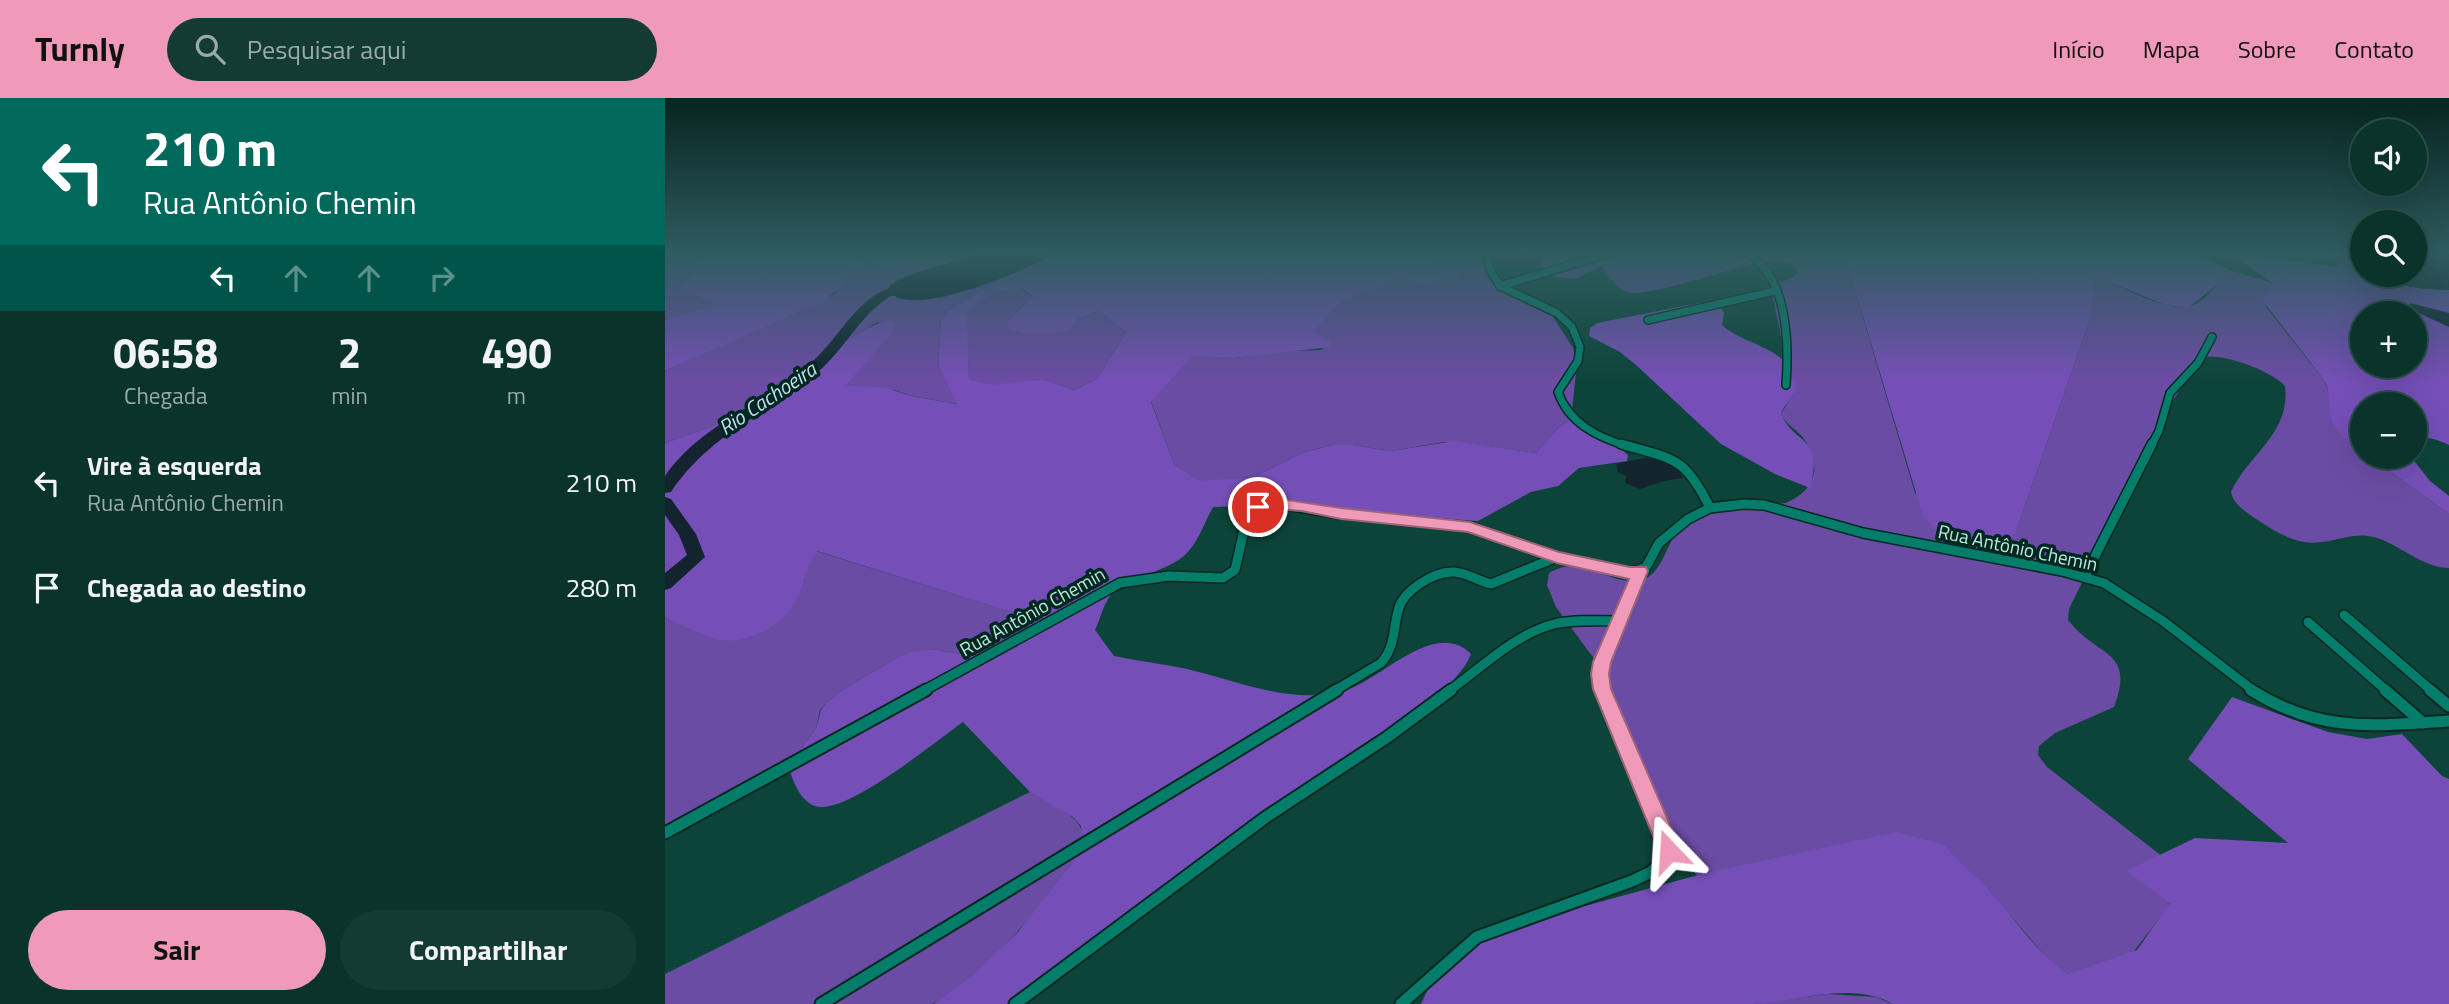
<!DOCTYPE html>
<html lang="pt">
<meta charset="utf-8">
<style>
body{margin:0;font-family:"Titillium Web",sans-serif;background:#133b34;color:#f1f3f6;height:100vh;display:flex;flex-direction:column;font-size:26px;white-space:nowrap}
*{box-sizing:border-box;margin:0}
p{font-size:23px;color:#99aaa9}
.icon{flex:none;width:38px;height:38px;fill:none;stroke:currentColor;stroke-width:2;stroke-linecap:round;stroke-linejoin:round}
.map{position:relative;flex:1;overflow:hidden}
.panel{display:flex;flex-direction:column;background:#0a332c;width:665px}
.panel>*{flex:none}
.guide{background:#00695c;color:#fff;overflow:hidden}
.tools{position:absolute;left:1685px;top:21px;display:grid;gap:14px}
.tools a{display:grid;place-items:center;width:77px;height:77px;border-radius:50%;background:#0a332c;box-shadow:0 7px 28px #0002,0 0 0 2px #2a4e48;font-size:35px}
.pin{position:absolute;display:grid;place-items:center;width:60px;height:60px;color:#fff;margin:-30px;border:4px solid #fff;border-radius:50%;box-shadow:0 2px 7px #0007}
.me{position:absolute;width:77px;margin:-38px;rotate:340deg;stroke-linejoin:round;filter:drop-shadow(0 0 5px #0008)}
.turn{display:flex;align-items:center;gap:24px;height:147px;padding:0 28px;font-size:32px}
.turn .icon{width:91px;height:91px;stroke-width:2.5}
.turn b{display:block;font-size:49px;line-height:60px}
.lanes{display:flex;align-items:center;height:66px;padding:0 28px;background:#0003;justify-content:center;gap:35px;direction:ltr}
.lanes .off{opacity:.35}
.eta{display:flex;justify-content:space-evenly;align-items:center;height:119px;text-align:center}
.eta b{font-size:42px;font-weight:700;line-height:49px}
.button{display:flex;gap:14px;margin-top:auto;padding:14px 28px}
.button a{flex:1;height:80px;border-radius:42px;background:#ef9ab8;color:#111;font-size:28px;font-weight:700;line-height:80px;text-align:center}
.button a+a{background:#133b34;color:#f1f3f6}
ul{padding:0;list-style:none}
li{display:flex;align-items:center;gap:21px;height:105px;padding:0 28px}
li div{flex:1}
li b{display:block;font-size:26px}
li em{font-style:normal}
header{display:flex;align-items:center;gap:42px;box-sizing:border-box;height:98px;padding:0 35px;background:#ef9ab8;color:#111}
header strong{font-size:33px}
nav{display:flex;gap:38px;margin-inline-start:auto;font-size:24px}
.search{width:490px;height:63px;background:#133b34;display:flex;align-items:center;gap:18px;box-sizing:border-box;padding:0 24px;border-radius:38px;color:#99aaa9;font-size:26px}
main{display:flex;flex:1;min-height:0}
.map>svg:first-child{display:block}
</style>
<header>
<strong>Turnly</strong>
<div class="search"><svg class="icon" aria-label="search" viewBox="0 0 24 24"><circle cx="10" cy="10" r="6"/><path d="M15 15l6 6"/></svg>Pesquisar aqui</div>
<nav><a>Início</a><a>Mapa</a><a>Sobre</a><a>Contato</a></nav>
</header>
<main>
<section class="panel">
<div class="guide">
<div class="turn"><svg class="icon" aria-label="left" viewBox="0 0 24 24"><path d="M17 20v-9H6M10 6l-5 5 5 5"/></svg><div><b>210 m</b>Rua Antônio Chemin</div></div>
<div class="lanes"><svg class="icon" aria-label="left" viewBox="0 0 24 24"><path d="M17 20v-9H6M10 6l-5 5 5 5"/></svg><svg class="icon off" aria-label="ahead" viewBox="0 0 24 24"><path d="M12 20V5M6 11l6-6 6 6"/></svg><svg class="icon off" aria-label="ahead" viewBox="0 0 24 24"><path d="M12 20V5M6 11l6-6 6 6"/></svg><svg class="icon off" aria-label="right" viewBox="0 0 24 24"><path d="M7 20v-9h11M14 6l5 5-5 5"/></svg></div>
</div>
<div class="eta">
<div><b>06:58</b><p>Chegada</p></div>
<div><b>2</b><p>min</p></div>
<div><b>490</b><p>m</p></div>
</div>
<ul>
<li><svg class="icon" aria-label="left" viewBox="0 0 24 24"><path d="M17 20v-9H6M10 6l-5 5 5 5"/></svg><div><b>Vire à esquerda</b><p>Rua Antônio Chemin</p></div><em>210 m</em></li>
<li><svg class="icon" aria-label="arrive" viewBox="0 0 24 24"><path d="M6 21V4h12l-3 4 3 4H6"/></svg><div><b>Chegada ao destino</b></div><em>280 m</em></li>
</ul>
<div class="button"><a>Sair</a><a>Compartilhar</a></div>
</section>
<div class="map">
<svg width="1784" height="906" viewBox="0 0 1784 906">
<rect width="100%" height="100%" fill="#0d443a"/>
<!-- green -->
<g fill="#6b4ca4">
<polygon points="0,155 29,155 35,166 16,190 19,194 55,206 0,222"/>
<polygon points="787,155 820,155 830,183 886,216 908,250 912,265 906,321 893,330 871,355 801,345 780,344 725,353 688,347 668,347 639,354 588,379 534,384 509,366 486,303 527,257 569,260 622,253 656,252 665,243 647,233 674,206 735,180 759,187 787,172 768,164"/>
<path d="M963,155h216l71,240 103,33 73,-210 5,-40c25,9 74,40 98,29 14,-7 26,-24 35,-35l44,13 -9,11 2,13 58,73 6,15 1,19 20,29 11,9 1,5h6l80,57v54c-26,0 -50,-24 -75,-31 -18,-5 -35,3 -53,5 -24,4 -45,-10 -65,-23 -10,-7 -22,-14 -25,-27 17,-38 60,-58 54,-106 -13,-15 -66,-35 -85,-28l-33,52 -98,199 -1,11c29,38 68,29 46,87l-59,26 -16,13 -1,9 9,12 138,107 -19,36 -46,59 -46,9 -23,-15 -63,-74 -286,-3 -76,-144 -20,-67 -50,-68 -9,-22 2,-12c35,-21 59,14 92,7 26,-5 27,-55 54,-69 10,-5 74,-6 91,-8 29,-12 37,-37 18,-64 -7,-10 -18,-14 -23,-25l12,-20 -22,-106c7,-9 21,-6 27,-16 -6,-12 -18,-11 -30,-11 -30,4 -118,37 -140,31 -12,-3 -20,-18 -27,-27z"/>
<polygon points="199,161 238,173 268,171 240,179 224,187 275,200 337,180 282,213 276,222 273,267 293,306 246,298 230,292 180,287 229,230 213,224 137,269 108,295 70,320 0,345 0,273 169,196"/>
<polygon points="356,190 368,199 343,222 350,233 395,235 413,221 434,213 461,234 432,281 409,292 378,281 327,288 304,281 301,212 329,196"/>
<polygon points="151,453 372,522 327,561 267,551 230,561 177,592 161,605 155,612 151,630 123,668 0,733 0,520 52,541 80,540 139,483 142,468"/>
<path d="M365,694c17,10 55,24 53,47 -2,31 -122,161 -152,165 -28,0 -58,0 -85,0 -61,0 -121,0 -181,0v-30z"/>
<polygon points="1163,896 1211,899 1228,906 1090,906"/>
</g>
<!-- forest -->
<g fill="#754fb7" fill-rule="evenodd">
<path d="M29,155h284c-23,12 -51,20 -76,17 -13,-1 -26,-7 -38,-11l-24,29 -17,13 -158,70v-51l53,-16 -34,-12 -4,-4 20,-24z"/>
<path d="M391,155h396l-19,9 26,11 1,4 -36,8 -24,-7 -61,26 -26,27 17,10v6l-96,11 -42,-2 -41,46 23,62 25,17 54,-4 51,-25 29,-7h20l37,6 65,-10 81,12 22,-25 13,-9 44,25 13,11 -1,6 -48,7 -21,18 -27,6 -53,29 -91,-6 -78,-11 -96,3c-9,16 -14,34 -27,47 -18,18 -63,24 -76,42 -7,9 -10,24 -15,34l19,26c24,5 49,8 73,13 52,12 102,36 156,22 36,-9 92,-74 128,-37 -12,31 -54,53 -79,73l-374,277h-84l38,-28 46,-44 53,-67 12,-25 -2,-14 -8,-9 -43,-25 -67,-70c-27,19 -119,95 -148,84 -16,-6 -22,-26 -27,-40l28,-38 5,-18 5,-7 16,-13 53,-31 16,-7 21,-3 60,10 44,-39 -219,-69c-12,17 -13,37 -24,55 -14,22 -51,40 -77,33 -17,-5 -34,-14 -51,-21v-175l70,-25 38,-25 29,-26 64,-38 20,-9 8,2 1,5 -5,8 -44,50 41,3 24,8 46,8 -19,-39 3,-45 6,-9 55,-33zM357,190l11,9 -25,23 -1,6 8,5 15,3 30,-1 10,-4 8,-10 21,-8 27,21 -29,47 -23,11 -31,-11 -51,6 -23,-6 -2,-69 27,-16z"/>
<polygon points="882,155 963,155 910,181 891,179 878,172 876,165"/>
<polygon points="1179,155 1532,155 1564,172 1553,186 1523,210 1500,207 1431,178 1426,218 1353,428 1343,446 1330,450 1278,440 1258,418"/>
<path d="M1569,155l102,14 3,-2 -4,-4 -29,-8h56l1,22h29l29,14 28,1v155c-11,-5 -23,-10 -34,-6v-35h-52l-1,48c-13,-10 -29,-20 -32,-39 -1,-13 0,-22 -6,-33l-61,-79 1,-7 9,-11 -41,-28zM1698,215h52v53h-52z"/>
<path d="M1034,205l18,1 7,8 -2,13c22,21 70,22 73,60 1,11 -11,19 -14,29 15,33 43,20 29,74l-35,-14 -54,-30 -85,-79 -16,-13 -31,-16 1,-8 7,-5z"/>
<polygon points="1704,359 1746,359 1765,383 1784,398 1784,416"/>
<path d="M1567,599l96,35 39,7 35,-5 40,42 7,3v225h-556c-43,-24 -96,-1 -142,0 -110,0 -220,0 -330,0l13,-28 22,-30 22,-15 42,-13 54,-9 128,-35 194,-42 49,13c12,17 28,28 42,43 28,29 47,64 81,86l69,-24 33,-47 -44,-32 69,-33 93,5 -100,-84z"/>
</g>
<!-- water -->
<g fill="#13242f">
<path d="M313,155h78c-27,15 -145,69 -169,37 9,-18 70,-26 91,-37z"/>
<polygon points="1750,155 1784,155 1784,192 1744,189 1729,179 1727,177 1750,177"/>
<polygon points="1745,205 1784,215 1784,229 1745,211"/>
<path d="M979,360c16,0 33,4 39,20 -15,1 -29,6 -43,11l-15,-6 1,-7 -8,-4 -2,-8z"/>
</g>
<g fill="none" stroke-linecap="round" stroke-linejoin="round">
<!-- river -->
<g fill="#13242f" fill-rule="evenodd">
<path d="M232,188l15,-1 6,4 -1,3c-11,2 -22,0 -31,7 -27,19 -42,50 -66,71 -52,45 -109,62 -149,122l-6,1v-17c39,-57 110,-74 156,-123 23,-24 41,-60 76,-67z"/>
<polygon points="0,399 6,401 31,436 40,459 6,490 0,492 0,475 22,457 14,437 0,417"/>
</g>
<defs>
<g id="minor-far2">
<path d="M821,155l5,19 9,14 57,27 15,14 8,20 -2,14 -20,31c11,31 39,45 69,54"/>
<path d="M1082,155c41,24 42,90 39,132"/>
<polyline points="835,188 946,155"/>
<polyline points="983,222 1110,193"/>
<polyline points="1486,348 1494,333 1505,295 1533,265 1547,239"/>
</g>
<g id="minor-far1">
<path d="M956,346c52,15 64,12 89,64"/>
<polyline points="1420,478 1487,346"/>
<polyline points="1679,517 1767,593"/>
<polyline points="1643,524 1722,593"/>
<polyline points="258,593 455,485 504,478 558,480 570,472 581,423 593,409 609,405 676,416 805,429 892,459 965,475 981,469 994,445 1023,421 1045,410 1079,406 1099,407 1198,435 1397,473 1439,485 1498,523 1589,593"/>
<path d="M669,593l47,-28c14,-16 12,-32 17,-52 4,-20 36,-40 56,-39 13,1 25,9 37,12l66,-27"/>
<path d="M784,593c32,-23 66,-57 105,-67 21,-5 44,-3 65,-3"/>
<polyline points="938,593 935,576 937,563 975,473"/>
</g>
<g id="minor">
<path d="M1586,592c68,43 121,36 198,31"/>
<polyline points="1720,592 1758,625"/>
<polyline points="1765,592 1784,608"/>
<polyline points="0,735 261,592"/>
<polyline points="156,906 672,592"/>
<polyline points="350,906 601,719 721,640 786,592"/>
<polyline points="736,906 812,839 967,783 986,774 1001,760 1003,745 937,592"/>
</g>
</defs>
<!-- minor-far2 casing -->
<use href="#minor-far2" stroke="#072721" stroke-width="10"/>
<!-- minor-far1 casing -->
<use href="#minor-far1" stroke="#072721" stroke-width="12"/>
<!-- minor casing -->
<use href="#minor" stroke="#072721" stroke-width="15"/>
<!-- minor-far2 -->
<use href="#minor-far2" stroke="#047d6b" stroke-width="7"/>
<!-- minor-far1 -->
<use href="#minor-far1" stroke="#047d6b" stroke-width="9"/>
<!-- minor -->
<use href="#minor" stroke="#047d6b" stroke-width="11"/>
</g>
<!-- sky -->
<linearGradient id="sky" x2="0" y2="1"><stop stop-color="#072520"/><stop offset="0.55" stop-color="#2f5c60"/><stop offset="1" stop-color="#2f5c60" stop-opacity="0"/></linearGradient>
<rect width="1784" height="282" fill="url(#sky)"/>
<!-- route -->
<polygon fill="#ef9ab8" stroke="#9b6478" stroke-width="2" points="609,400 676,410 805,424 894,454 965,469 981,469 983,473 946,564 944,576 946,591 1013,745 1015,753 1011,760 1004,763 997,760 928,591 926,576 928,564 964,481 892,465 803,434 676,421 637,413 609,411 593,414 585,409 587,406"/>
<g text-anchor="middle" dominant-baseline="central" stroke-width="7" stroke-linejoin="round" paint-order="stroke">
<!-- street labels -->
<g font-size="19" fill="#bbe8dc" stroke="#002821">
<text transform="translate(1353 449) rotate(12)">Rua Antônio Chemin</text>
<text transform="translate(367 513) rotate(-29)">Rua Antônio Chemin</text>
</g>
<!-- water labels -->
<g font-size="21" font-style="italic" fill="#c3def0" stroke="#002821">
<text transform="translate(102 300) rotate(-34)">Rio Cachoeira</text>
</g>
</g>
</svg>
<div class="tools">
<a><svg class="icon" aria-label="sound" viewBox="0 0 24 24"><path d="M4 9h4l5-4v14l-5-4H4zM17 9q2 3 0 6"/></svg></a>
<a><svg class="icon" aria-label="search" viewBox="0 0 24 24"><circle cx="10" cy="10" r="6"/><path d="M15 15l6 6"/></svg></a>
<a>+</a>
<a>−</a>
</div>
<div class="pin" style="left:593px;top:409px;background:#d93025"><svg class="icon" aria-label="arrive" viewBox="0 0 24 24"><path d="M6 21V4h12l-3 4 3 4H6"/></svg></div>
<svg class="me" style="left:1004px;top:753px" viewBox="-20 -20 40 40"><path d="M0-17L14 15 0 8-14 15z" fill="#ef9ab8" stroke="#fff" stroke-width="4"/></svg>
</div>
</main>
